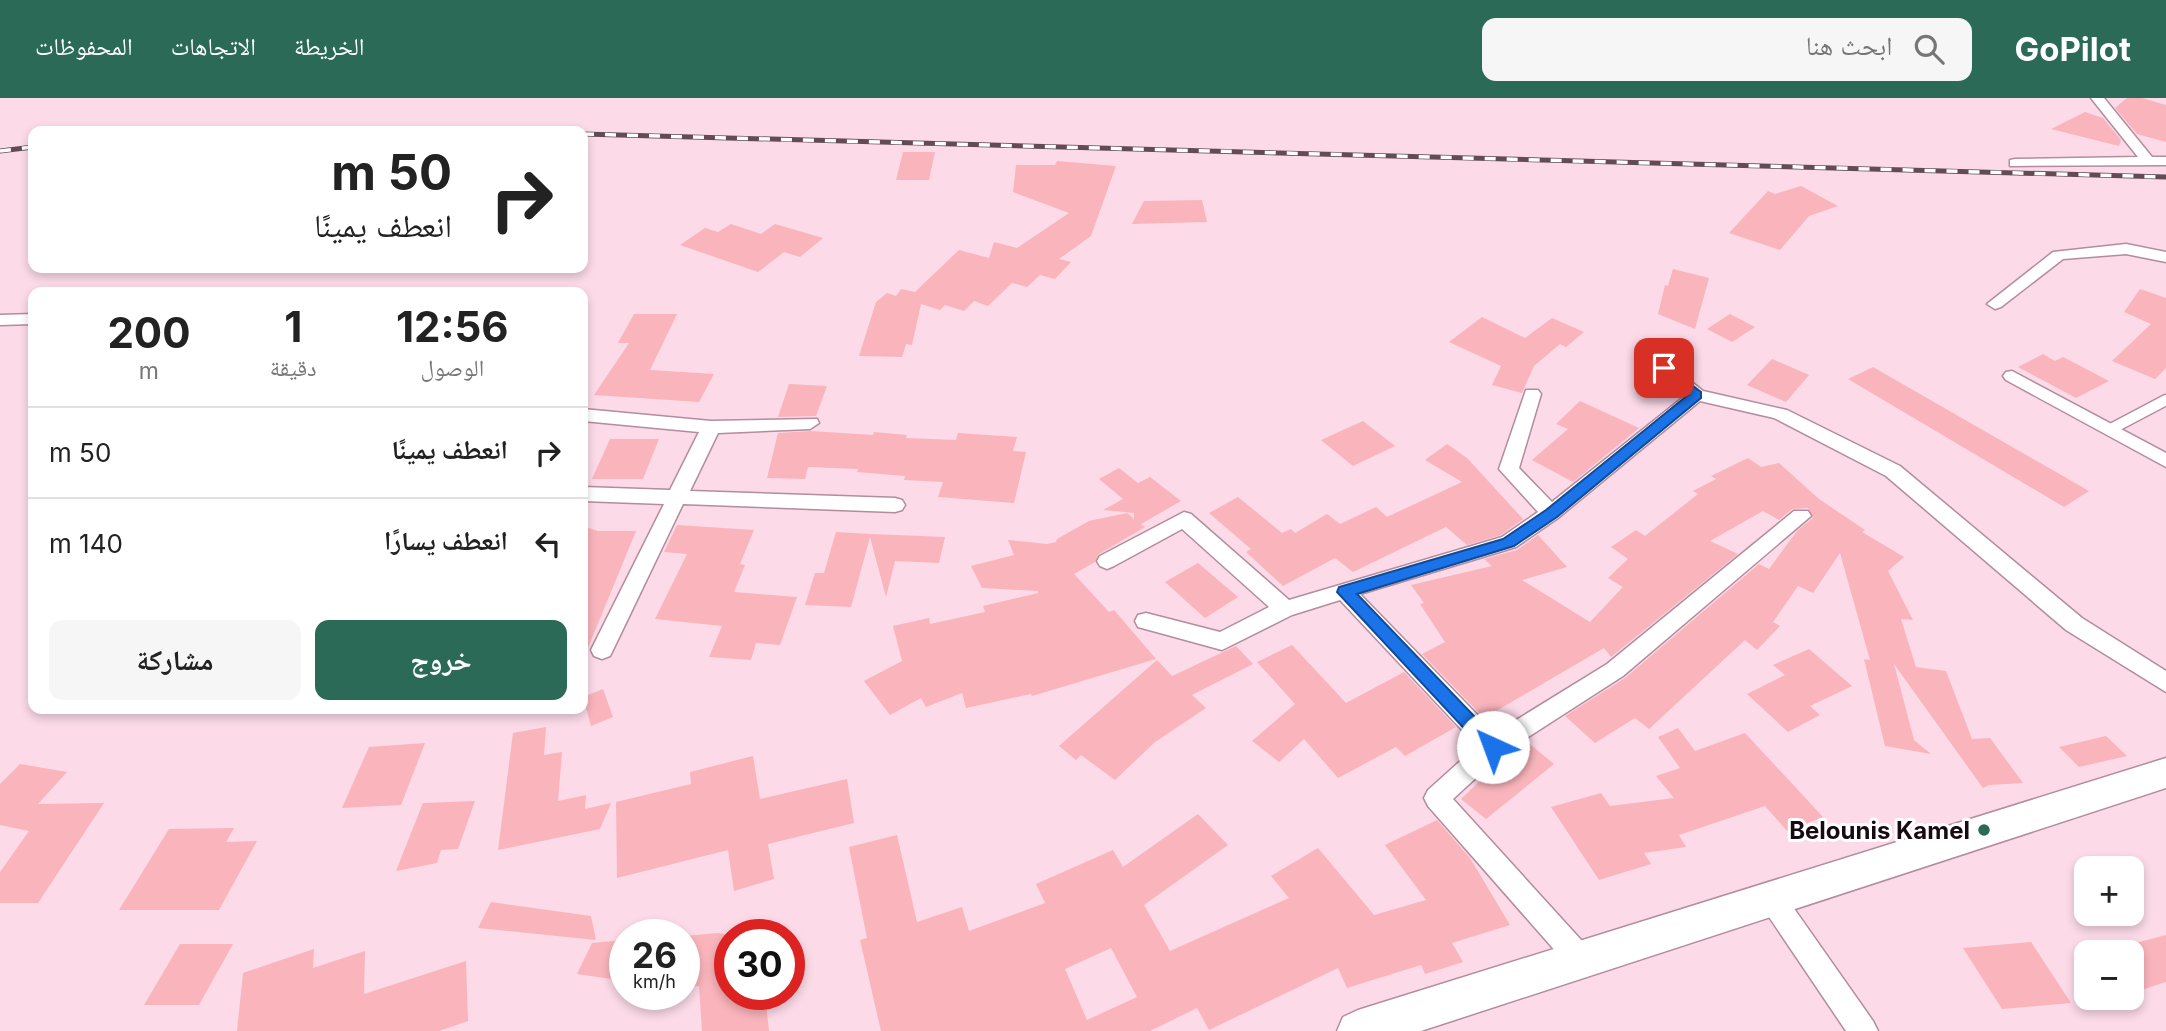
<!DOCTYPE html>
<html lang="ar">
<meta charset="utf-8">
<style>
body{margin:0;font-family:Inter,"Noto Naskh Arabic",sans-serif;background:#f6f6f6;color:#222;direction:rtl;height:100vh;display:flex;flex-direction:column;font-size:26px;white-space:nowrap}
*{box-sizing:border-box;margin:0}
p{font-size:23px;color:#767676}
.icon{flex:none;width:38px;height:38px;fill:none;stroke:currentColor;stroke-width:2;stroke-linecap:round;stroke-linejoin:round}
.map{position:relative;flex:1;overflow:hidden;direction:ltr}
.drawer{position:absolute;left:28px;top:189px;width:560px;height:427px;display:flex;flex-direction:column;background:#fff;border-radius:14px;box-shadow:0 4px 10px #0003;direction:rtl}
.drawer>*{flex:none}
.banner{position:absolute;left:28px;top:28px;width:560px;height:147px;border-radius:14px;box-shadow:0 4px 10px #0003;direction:rtl;background:#fff;color:#222;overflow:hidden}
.controls{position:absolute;left:2074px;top:758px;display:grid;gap:14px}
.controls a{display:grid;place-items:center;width:70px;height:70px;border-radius:14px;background:#fff;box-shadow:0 4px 10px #0003;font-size:35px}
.speed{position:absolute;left:609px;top:821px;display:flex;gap:14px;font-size:35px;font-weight:700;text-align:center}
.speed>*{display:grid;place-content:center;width:91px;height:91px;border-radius:50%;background:#fff;box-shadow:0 4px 10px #0003;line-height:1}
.speed small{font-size:18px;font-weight:400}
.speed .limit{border:10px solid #d22;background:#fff;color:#111}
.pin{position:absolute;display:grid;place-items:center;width:60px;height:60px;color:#fff;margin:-30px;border-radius:14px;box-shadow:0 4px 10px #0006}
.me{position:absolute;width:77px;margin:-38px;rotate:317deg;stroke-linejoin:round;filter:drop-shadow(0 0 5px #0008)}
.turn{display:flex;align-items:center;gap:24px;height:147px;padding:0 21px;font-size:32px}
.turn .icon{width:91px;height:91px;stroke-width:2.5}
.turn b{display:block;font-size:49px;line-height:60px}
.eta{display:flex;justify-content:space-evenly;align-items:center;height:119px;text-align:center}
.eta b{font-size:42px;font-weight:700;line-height:49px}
.action{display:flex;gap:14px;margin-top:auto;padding:14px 21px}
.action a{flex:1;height:80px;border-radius:14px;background:#2a6a57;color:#fff;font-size:28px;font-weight:700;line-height:80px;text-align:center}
.action a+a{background:#f6f6f6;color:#222}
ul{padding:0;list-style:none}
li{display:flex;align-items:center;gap:21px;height:91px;padding:0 21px;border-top:2px solid #e0e0e0}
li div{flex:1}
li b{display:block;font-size:26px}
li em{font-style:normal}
header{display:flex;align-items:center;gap:42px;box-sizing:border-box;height:98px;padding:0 35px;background:#2a6a57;color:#fff}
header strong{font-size:33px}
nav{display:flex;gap:38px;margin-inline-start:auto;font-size:24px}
.search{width:490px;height:63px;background:#f6f6f6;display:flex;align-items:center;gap:18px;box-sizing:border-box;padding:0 24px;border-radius:14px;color:#767676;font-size:26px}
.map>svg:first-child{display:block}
</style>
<header>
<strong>GoPilot</strong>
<div class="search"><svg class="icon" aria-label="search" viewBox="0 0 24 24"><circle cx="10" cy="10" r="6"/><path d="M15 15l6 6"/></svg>ابحث هنا</div>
<nav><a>الخريطة</a><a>الاتجاهات</a><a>المحفوظات</a></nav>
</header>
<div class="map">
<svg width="2166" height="933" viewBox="0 0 2166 933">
<rect width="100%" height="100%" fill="#fcdae8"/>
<!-- building -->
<g fill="#fab4bc" fill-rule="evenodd">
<polygon points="2127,0 2142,0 2166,7 2166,44 2137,36 2115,10"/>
<polygon points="2085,14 2103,20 2121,42 2119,48 2051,31"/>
<polygon points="903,54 935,54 929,82 896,82"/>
<polygon points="1057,63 1116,68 1091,138 1059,161 1071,164 1055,181 1040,177 1027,189 1012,185 988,208 974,203 964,213 945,207 940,212 921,206 912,247 906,246 902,259 859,258 876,204 887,195 896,198 901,191 915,194 959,152 989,160 994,144 1017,150 1069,115 1013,94 1016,67 1055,67"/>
<polygon points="1801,88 1838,108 1809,118 1780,152 1729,135 1768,93 1775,96"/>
<polygon points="1202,102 1207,124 1132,126 1144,103"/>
<polygon points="731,126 761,136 775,126 823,140 800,159 784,154 758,174 680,147 705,130 718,134"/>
<polygon points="1673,171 1709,180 1695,231 1658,216 1665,187 1668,188"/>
<polygon points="2140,191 2166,200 2166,270 2155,281 2112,263 2151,226 2124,214"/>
<polygon points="634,216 677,216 650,272 714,276 699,304 594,297 629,245 618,245"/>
<polygon points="1730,216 1755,229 1732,244 1707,231"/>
<polygon points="1482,219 1525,240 1552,220 1584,234 1566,249 1560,246 1534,268 1522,295 1492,287 1501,268 1449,244"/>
<polygon points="2043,256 2055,263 2063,259 2109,283 2076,300 2018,269"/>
<polygon points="1772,261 1809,277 1786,304 1747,287"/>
<polygon points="1873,269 2089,393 2064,409 1848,281"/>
<polygon points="789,286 827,288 816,318 778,319"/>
<polygon points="1580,303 1639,330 1573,384 1532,362 1568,331 1556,326"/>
<polygon points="1363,323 1395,348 1353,368 1321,342"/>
<polygon points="811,333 873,337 874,334 907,337 906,340 956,342 958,335 1017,339 1013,353 1026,354 1014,405 938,399 943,384 904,382 905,378 857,374 858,371 808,369 805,381 767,380 778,335"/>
<polygon points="610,341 659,341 643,381 592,381"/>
<polygon points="1447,346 1467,360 1523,421 1501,437 1467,447 1446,429 1353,474 1335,460 1283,488 1246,454 1251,451 1209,415 1238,399 1282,435 1291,431 1295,435 1327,416 1340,426 1376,409 1387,419 1462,384 1425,362"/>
<polygon points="1748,360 1761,369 1779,365 1819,401 1865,432 1862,434 1904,459 1888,473 1913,522 1901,521 1916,569 1946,573 1972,641 1990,640 2023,685 1989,687 1983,690 1894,566 1914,642 1931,656 1885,648 1864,561 1870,562 1840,455 1813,495 1798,488 1773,524 1780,528 1757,552 1745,542 1649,631 1635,620 1595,645 1565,618 1625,580 1759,466 1769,471 1797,433 1813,420 1808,410 1792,411 1779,422 1763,413 1710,443 1738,456 1611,559 1604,550 1484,620 1422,556 1445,544 1420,506 1424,505 1411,487 1492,468 1484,461 1517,452 1538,437 1567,469 1522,482 1590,524 1623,489 1608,480 1628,461 1611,449 1636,432 1645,438 1698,396 1693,393 1716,381 1711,378"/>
<polygon points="1119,370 1138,385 1150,379 1181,403 1141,426 1145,429 1099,456 1095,464 1074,476 1109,514 1114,512 1156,561 1032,598 1031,596 966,610 962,595 926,609 921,600 890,617 864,583 902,563 893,528 929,520 930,526 985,514 983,508 1038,495 1038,493 982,490 971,468 1014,457 1008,442 1047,446 1056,444 1057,441 1089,423 1127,415 1134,421 1134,415 1103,412 1123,401 1099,381"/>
<polygon points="677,427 754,432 740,466 745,467 734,494 797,499 780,547 756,545 751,562 709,559 722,528 655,521 687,456 664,454"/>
<polygon points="583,428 598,433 636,433 583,562"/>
<polygon points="836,434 871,436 945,439 939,465 895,463 886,499 870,439 851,509 805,507 815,475 824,475"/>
<polygon points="1198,465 1238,499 1205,520 1165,484"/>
<polygon points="1292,547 1346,605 1404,574 1456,629 1405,658 1396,649 1338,680 1304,641 1279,664 1252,643 1295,606 1257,564"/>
<polygon points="1236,548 1253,566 1192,597 1206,610 1155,644 1115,682 1081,657 1076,662 1059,648 1157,562 1172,578"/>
<polygon points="1809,551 1852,588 1810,608 1820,617 1788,634 1747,596 1785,577 1773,567"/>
<polygon points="603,591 613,619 591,628 583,599"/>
<polygon points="546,629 544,657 562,654 558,703 586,697 585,711 611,705 600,731 498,752 513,635"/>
<polygon points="1678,630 1695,653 1745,635 1823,719 1787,733 1765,708 1679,737 1686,749 1644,755 1651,766 1599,782 1551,709 1601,695 1610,708 1674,700 1656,678 1680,670 1658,639"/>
<polygon points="2106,638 2127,658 2079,669 2059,649"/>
<polygon points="1526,643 1554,666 1486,721 1461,701 1511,653"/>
<polygon points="425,645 401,707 342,710 369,649"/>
<polygon points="753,658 760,701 847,681 854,725 768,746 774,781 734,793 728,752 617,780 616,704 691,686 690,674"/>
<polygon points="20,666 67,674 38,706 104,705 38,805 0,805 0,774 29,733 0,727 0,686"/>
<polygon points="475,703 458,751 441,752 437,765 396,773 423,705"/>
<path d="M1198,716l30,31 -84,60 26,46 119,-53 -18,-22 47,-28 56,67 52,-15 -41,-55 52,-25 33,38 40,67 -58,18 11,19 -38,12 -4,-9 -74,23 -9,-20 -129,62 -12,-22 -47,23h-269l-21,-91 7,-2 -18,-91 48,-12 20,87 45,-15 7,24 76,-28 -9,-19 77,-34 10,17zM1111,850l26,49 -50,23 -22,-51z"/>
<polygon points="234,730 226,744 257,743 219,812 119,812 169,731"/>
<polygon points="491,804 591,818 596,842 478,830"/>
<polygon points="718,835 730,837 730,896 765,896 769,933 702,933 699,888 684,889 684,838"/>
<polygon points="2166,837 2166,884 2132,895 2132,846"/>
<polygon points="625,842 625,883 577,876 592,845"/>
<polygon points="2031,844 2071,905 2002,911 1963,850"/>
<polygon points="180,846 233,846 199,907 144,907"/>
<polygon points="314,851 313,870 365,853 364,896 466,863 468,923 439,933 237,933 243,875"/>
</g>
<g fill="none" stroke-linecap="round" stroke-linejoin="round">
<defs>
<polyline id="service" points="2111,331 2166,302"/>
<g id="minor">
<polygon points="2091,0 2104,0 2152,59 2166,59 2166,67 2010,68 2010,62 2015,61 2138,59"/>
<polygon points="2126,146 2166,154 2166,164 2126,156 2063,161 2001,209 1995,211 1987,206 2053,154"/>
<polygon points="33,216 33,226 0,227 0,217"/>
<polygon points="1663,265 1669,266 1703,293 1787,312 1900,368 2082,520 2166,573 2166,594 2066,532 1886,378 1774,320 1700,303 1558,420 1516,449 1360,496 1495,635 1607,566 1794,413 1808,413 1811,418 1623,578 1502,656 1453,701 1592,854 1596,863 1592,872 1582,876 1572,872 1428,708 1424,700 1428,692 1477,648 1340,502 1292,517 1222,552 1138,529 1135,523 1138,517 1146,515 1220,534 1269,509 1182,431 1114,468 1107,471 1100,468 1097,463 1100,458 1184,414 1191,416 1289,502 1502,439 1538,414 1499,371 1526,292 1538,292 1541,296 1519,370 1552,404 1686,297 1657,274 1654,270"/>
<polygon points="2012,273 2166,355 2166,369 2006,282 2003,278 2006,274"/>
<polygon points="583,311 711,323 817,321 819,325 810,331 718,335 690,393 895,400 902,402 905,407 902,412 895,414 683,406 613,552 610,558 602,561 594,558 591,552 664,406 583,403 583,389 670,392 699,334 583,323"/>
<polygon points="1772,789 1781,792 1873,923 1878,933 1846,933 1763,810 1759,801 1763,792"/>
</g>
<polygon id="secondary" points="2166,660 2166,690 1421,933 1337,933 1343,919 1358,912"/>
</defs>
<!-- service casing -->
<use href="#service" stroke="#b38c9d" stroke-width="13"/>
<!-- minor casing -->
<use href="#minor" stroke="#b38c9d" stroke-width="3"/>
<!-- secondary casing -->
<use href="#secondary" stroke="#b38c9d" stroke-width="3"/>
<!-- service -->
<use href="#service" stroke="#fff" stroke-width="10"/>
<!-- minor -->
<use href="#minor" fill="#fff" fill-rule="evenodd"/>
<!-- secondary -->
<use href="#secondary" fill="#fff" fill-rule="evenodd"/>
<defs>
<g id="rail">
<polyline points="583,36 2166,79"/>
<polyline points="0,53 33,49"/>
</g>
</defs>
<!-- rail casing -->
<use href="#rail" stroke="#614c55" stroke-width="5"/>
<!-- rail -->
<use href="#rail" stroke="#fff" stroke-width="3.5" stroke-dasharray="11" stroke-linecap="butt"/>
</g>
<!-- route -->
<polygon fill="#1a73e8" stroke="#114b97" stroke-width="2" points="1664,266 1701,294 1701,300 1557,419 1514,448 1357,496 1499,644 1502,649 1499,654 1493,657 1486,654 1337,494 1339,489 1503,441 1546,412 1688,297 1659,273 1657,270"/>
<!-- markers -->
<circle fill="#2a6a57" stroke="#fff" stroke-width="2.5" cx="1984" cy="732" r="7"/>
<g text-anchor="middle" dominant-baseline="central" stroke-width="6" stroke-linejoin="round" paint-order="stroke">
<!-- near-poi labels -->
<g font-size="24" font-weight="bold" fill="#180a10" stroke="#fff" text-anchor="end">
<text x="1970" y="732">Belounis Kamel</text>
</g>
</g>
</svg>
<div class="controls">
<a>+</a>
<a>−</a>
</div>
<div class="speed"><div>26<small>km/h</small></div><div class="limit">30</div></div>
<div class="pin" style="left:1664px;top:270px;background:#d93025"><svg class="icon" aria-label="arrive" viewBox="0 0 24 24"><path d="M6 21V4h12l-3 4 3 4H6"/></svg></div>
<svg class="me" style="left:1493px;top:649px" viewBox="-20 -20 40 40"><circle r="19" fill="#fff"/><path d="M0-13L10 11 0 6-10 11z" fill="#1a73e8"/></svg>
<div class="banner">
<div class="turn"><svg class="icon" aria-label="right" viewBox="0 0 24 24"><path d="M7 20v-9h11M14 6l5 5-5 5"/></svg><div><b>50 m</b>انعطف يمينًا</div></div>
</div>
<section class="drawer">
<div class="eta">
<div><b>12:56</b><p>الوصول</p></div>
<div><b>1</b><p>دقيقة</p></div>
<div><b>200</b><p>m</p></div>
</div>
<ul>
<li><svg class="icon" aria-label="right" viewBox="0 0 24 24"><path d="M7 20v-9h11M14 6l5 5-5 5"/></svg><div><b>انعطف يمينًا</b></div><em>50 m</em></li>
<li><svg class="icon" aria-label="left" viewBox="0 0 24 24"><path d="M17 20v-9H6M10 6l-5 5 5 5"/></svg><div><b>انعطف يسارًا</b></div><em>140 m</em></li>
</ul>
<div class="action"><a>خروج</a><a>مشاركة</a></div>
</section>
</div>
